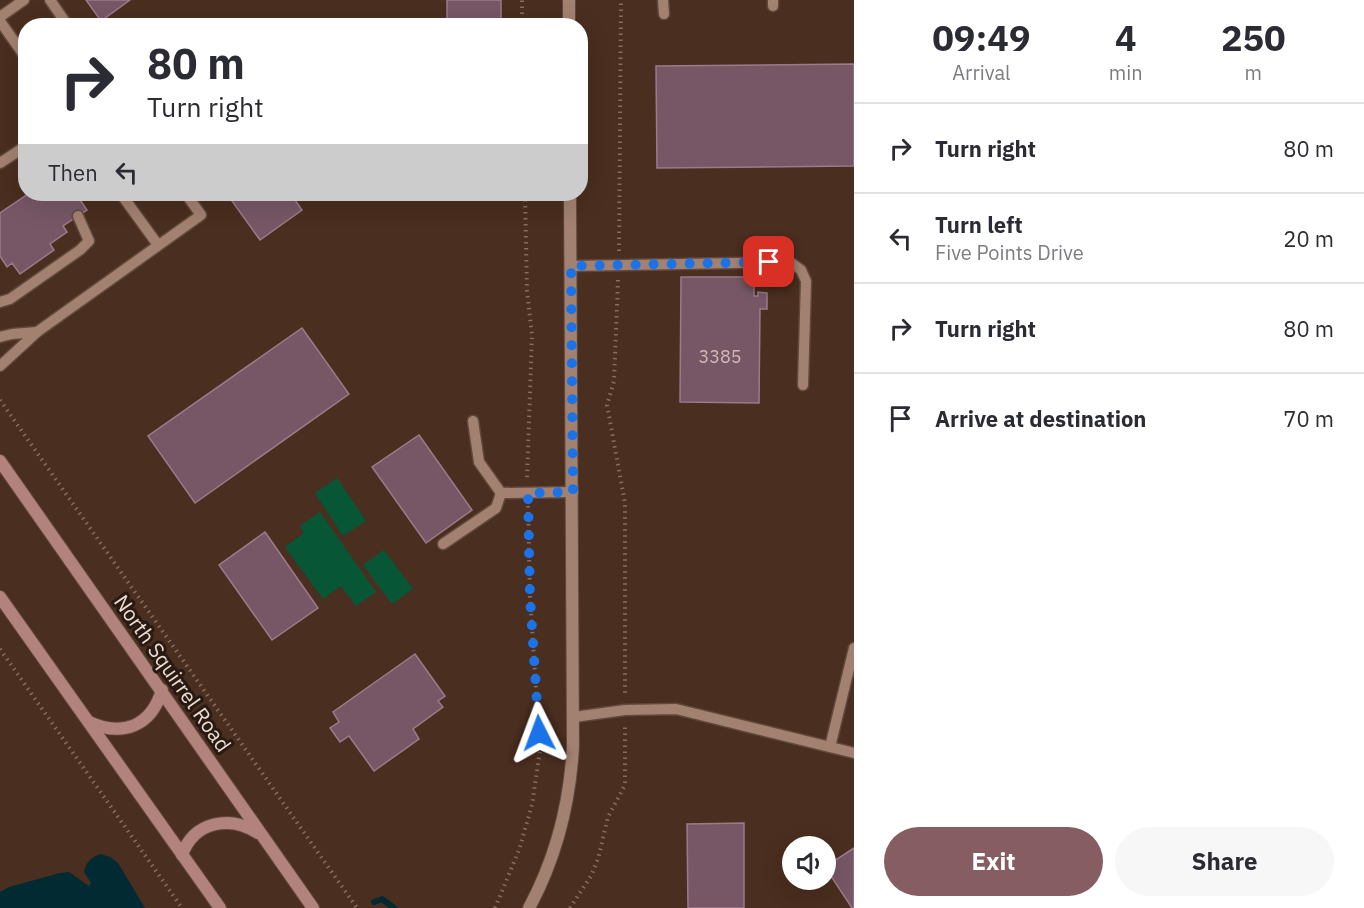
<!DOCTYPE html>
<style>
body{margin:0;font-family:"IBM Plex Sans",sans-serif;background:#f7f7f7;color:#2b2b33;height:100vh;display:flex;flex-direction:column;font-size:22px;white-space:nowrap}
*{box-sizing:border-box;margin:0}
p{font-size:20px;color:#7c7c81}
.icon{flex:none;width:33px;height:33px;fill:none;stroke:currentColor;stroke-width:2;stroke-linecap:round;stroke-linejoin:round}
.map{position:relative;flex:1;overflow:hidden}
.drawer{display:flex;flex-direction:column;background:#fff;width:510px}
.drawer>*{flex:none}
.banner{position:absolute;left:18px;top:18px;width:570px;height:183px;border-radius:24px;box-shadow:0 6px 24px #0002;background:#fff;color:#2b2b33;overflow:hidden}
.buttons{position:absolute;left:782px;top:836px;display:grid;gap:12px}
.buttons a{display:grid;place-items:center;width:54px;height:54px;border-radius:50%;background:#fff;box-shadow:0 6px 24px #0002;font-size:30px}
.pin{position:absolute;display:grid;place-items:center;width:51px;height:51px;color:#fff;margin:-26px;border-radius:12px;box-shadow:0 3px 9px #0006}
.me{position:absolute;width:66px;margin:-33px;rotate:357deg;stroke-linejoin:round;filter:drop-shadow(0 0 4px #0008)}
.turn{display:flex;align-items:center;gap:21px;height:126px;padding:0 30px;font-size:27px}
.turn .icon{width:78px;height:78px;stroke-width:2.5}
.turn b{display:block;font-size:42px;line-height:51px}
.then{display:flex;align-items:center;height:57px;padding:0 30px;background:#0003;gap:12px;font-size:22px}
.eta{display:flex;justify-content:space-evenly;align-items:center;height:102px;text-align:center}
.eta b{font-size:36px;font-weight:700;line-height:42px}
.action{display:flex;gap:12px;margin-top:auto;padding:12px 30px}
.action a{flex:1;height:69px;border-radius:36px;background:#865d63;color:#fff;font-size:24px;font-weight:700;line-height:69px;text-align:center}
.action a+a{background:#f7f7f7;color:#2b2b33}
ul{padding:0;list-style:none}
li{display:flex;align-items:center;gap:18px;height:90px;padding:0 30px;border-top:2px solid #e1e1e2}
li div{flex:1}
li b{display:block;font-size:22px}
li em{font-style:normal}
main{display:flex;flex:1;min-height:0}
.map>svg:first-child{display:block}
</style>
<main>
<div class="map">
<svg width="854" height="908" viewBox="0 0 854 908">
<rect width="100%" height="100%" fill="#4a2e1f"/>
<!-- green -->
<g fill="#075736">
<polygon points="337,478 366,521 343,536 315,493"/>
<polygon points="320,512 376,592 356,606 341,586 323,599 285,547 304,533 300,526"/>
<polygon points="384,550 413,589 392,604 363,565"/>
</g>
<!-- water -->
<path fill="#022a33" d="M100,854l10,3 8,6 27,45h-145v-16l9,-5 51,-14 9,-1 20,14 2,-3 -7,-11c2,-10 7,-14 16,-18z"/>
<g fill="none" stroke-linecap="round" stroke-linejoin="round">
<!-- stream -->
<polyline stroke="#022a33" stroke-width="6" points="374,902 382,899 394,908"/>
</g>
<!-- building -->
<g fill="#775766" stroke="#9c7a8a" stroke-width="1.5">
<polygon points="86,0 130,0 101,21"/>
<rect x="447" y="0" width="54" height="26"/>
<polygon points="854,64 854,166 657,168 656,66"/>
<polygon points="28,194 76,194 87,210 63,226 67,232 50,244 54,250 20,274 12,263 7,267 0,256 0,213"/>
<polygon points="227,194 291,194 302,210 260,240"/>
<polygon points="681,277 754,277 754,296 758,296 758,292 767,293 767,309 760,309 759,403 680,402"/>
<polygon points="302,328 349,394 195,503 148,436"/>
<polygon points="419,435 472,510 426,543 372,467"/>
<polygon points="265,532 318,608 272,640 219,565"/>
<polygon points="415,654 445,696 438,701 443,707 413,729 419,739 374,771 349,736 340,742 330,728 339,722 333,712"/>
<polygon points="744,823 744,908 688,908 687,824"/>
<polygon points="854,848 854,908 852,908 825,867"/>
</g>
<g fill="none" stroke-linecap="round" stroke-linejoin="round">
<defs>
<g id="service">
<polyline points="50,0 68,26"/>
<polyline points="663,0 664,14"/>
<polyline points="773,0 773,6"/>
<polyline points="0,17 24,0"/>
<polyline points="0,21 26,58"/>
<polyline points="0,163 26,146"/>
<polyline points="121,194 158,245"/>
<polyline points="571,266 790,262 801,270 806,281 803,385"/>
<polyline points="0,302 10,299 80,250 89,241 78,216"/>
<polyline points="0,337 12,334 37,332"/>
<polyline points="0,366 37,332 201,215 186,194"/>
<polyline points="473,421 479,462 501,493 573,492"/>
<polyline points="443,544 496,508 501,493"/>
<polyline points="574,717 625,710 676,709 854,753"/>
<polyline points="830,747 854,648"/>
</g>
<g id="minor">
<polyline points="569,0 569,26"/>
<path d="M529,908c27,-50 41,-106 44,-162l-3,-552"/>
</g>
<g id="secondary">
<polyline points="0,461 313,908"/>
<polyline points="0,597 220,908"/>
<path d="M89,722c33,15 62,5 73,-32"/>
<path d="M182,855c12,-34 48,-40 76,-22"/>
</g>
</defs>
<!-- service casing -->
<use href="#service" stroke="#60493c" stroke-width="13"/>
<!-- minor casing -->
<use href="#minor" stroke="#60493c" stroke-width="14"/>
<!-- secondary casing -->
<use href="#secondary" stroke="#60493c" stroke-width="14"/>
<!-- path -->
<g stroke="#866e61" stroke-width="4" stroke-dasharray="1.5 4.5" stroke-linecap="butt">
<polyline points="522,26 522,0"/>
<polyline points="525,194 527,291 532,335 527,480"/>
<polyline points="619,251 621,0"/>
<polyline points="618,280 614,381 607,405 625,503 625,695"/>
<polyline points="0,400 357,908"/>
<polyline points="0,649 182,908"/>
<polyline points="495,908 519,850 532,805 540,750 530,597 528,505"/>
<polyline points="570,908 591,876 598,859 608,817 625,785 625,724"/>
</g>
<!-- service -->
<use href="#service" stroke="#a28170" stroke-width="10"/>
<!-- minor -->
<use href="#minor" stroke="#a28170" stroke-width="12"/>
<!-- secondary -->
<use href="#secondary" stroke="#b2837c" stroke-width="12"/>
</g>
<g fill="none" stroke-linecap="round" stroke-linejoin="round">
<!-- route -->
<polyline stroke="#1a73e8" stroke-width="10" stroke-dasharray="0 18" points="539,733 530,597 528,493 573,492 571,266 769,262"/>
</g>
<g text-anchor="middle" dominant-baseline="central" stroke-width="6" stroke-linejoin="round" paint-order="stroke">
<!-- number labels -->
<g font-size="18" fill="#d0bab6">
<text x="720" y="356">3385</text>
</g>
<!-- street labels -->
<g font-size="21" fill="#eddbd1" stroke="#271a13">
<text transform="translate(173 673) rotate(55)">North Squirrel Road</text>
</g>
</g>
</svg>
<div class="buttons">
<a><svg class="icon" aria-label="sound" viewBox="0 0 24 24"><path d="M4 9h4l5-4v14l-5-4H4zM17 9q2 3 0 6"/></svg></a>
</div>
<div class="pin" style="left:769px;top:262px;background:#d93025"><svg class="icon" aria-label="arrive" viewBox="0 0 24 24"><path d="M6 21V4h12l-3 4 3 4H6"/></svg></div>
<svg class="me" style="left:539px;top:733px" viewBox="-20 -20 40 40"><path d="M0-17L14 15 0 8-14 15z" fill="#1a73e8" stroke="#fff" stroke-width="4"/></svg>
<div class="banner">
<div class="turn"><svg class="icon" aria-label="right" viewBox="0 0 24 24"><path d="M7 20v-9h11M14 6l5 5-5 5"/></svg><div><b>80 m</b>Turn right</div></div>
<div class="then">Then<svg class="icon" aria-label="left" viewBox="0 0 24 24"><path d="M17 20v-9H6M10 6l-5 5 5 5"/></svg></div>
</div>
</div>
<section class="drawer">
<div class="eta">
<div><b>09:49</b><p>Arrival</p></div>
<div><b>4</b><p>min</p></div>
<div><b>250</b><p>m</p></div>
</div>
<ul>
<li><svg class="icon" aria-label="right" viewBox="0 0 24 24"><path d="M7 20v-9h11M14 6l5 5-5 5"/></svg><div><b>Turn right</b></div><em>80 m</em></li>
<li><svg class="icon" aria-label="left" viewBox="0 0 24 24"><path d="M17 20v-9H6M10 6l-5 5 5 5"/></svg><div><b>Turn left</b><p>Five Points Drive</p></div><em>20 m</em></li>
<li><svg class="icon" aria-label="right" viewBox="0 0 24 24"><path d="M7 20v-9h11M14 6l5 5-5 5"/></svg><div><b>Turn right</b></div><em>80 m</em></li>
<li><svg class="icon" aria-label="arrive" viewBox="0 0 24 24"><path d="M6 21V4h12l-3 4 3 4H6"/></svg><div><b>Arrive at destination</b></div><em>70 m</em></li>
</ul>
<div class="action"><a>Exit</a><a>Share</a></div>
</section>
</main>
